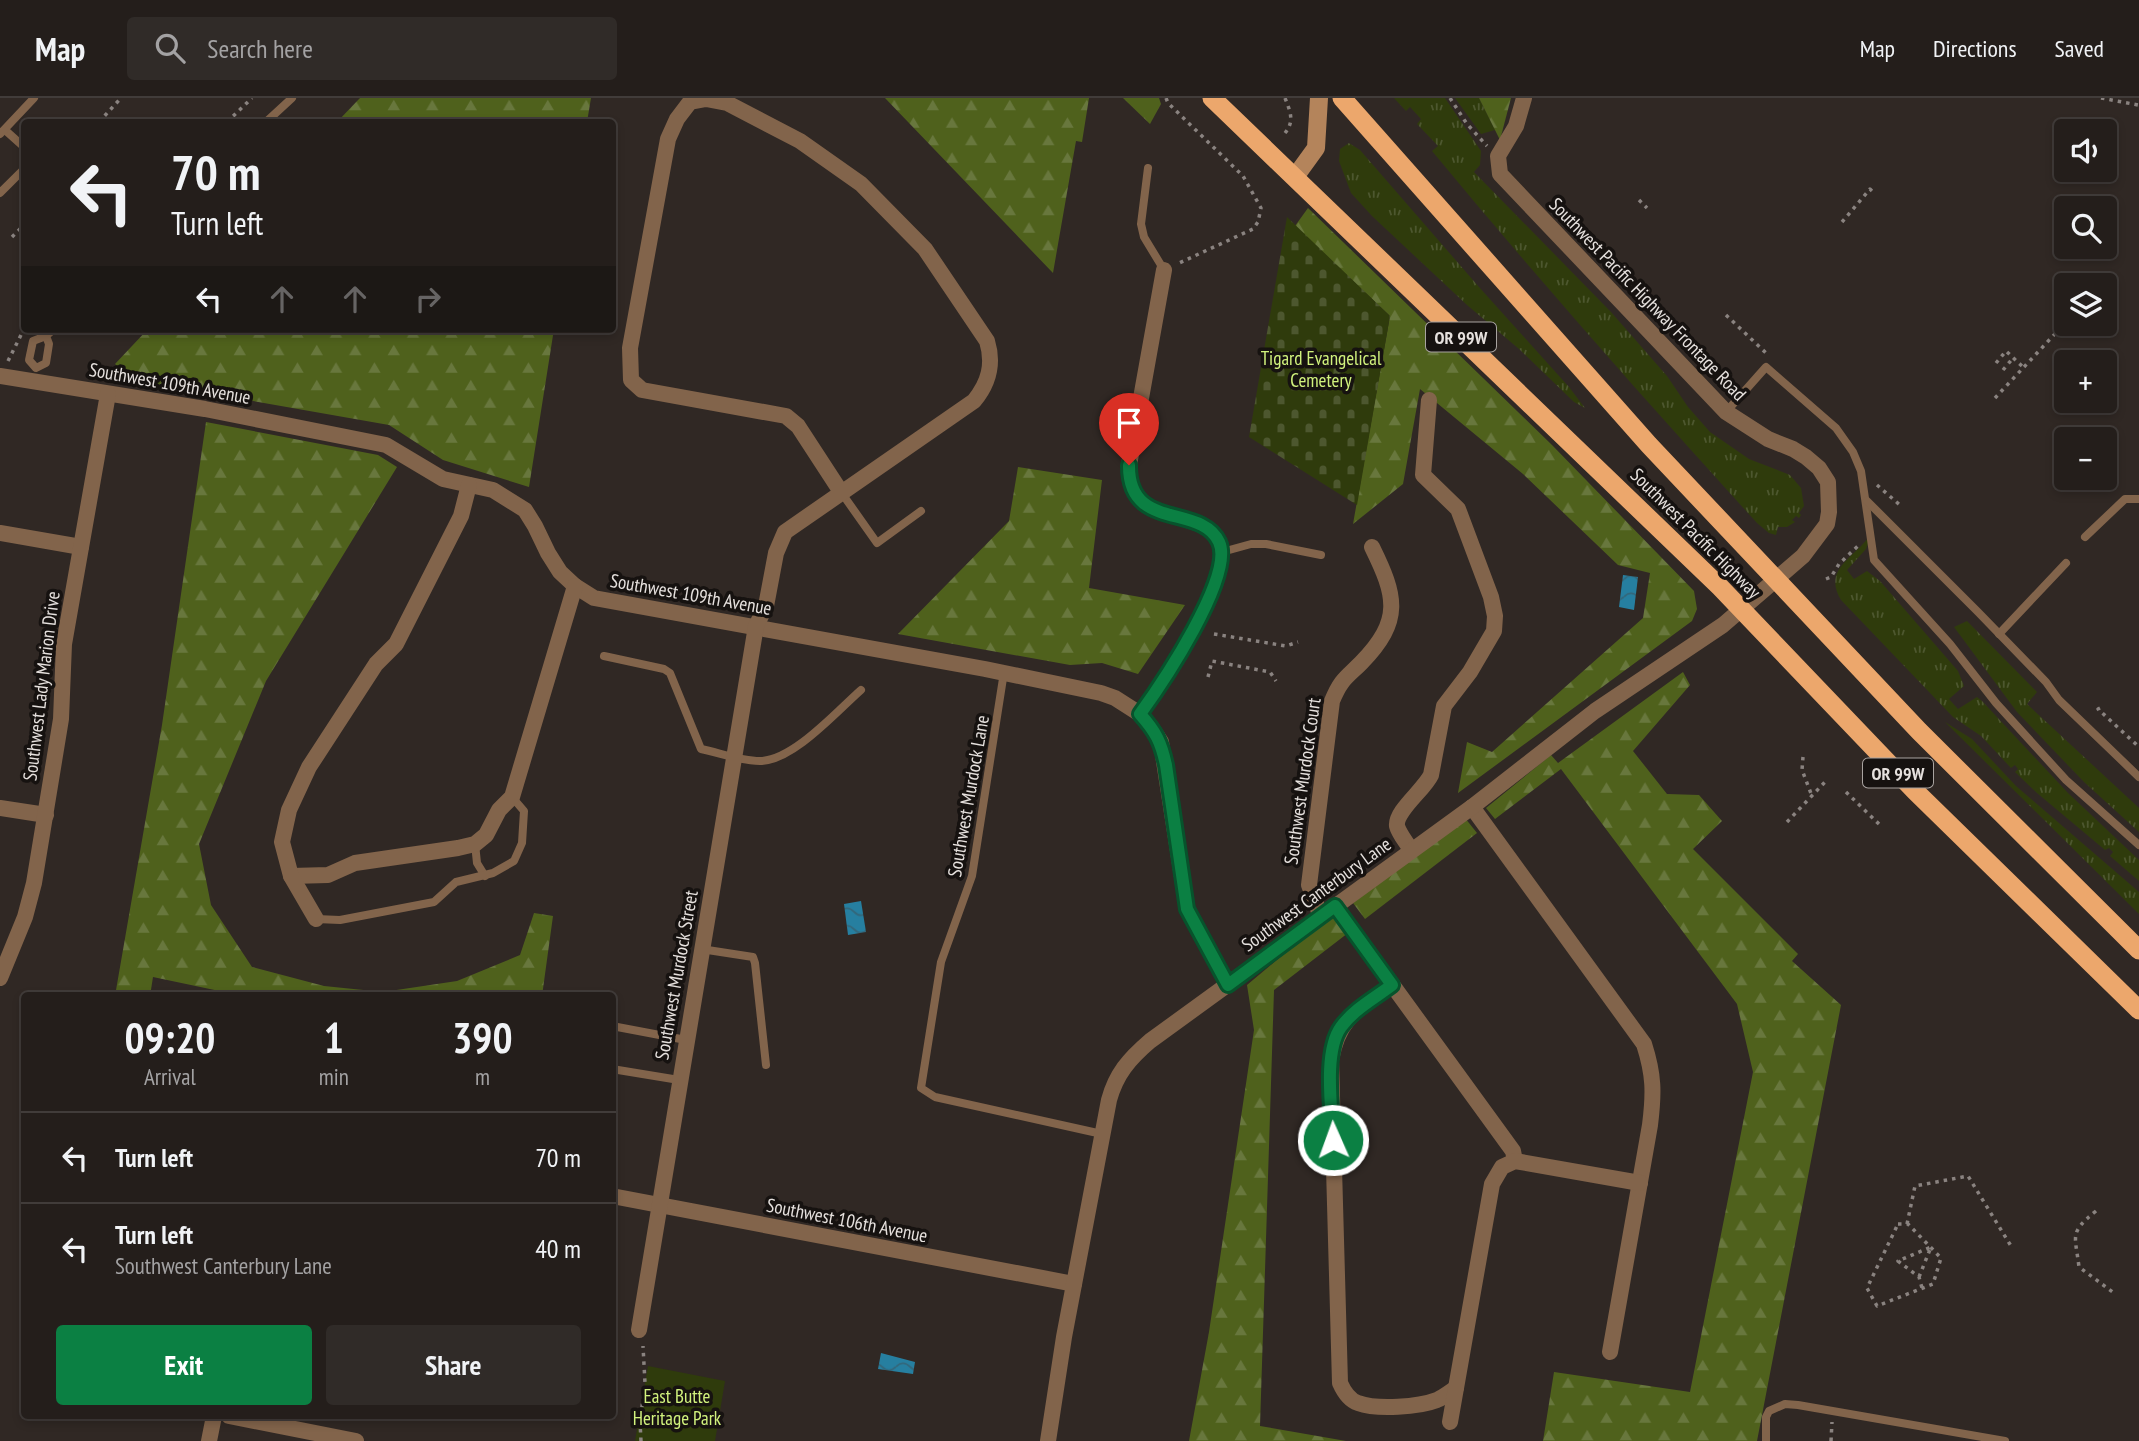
<!DOCTYPE html>
<meta charset="utf-8">
<style>
body{margin:0;font-family:"PT Sans Narrow",sans-serif;background:#302b28;color:#f1f3f6;height:100vh;display:flex;flex-direction:column;font-size:26px;white-space:nowrap}
*{box-sizing:border-box;margin:0}
p{font-size:23px;color:#a3a2a3}
.icon{flex:none;width:38px;height:38px;fill:none;stroke:currentColor;stroke-width:2;stroke-linecap:round;stroke-linejoin:round}
.map{position:relative;flex:1;overflow:hidden}
.details{position:absolute;left:21px;top:894px;width:595px;height:427px;display:flex;flex-direction:column;background:#241e1b;border-radius:7px;box-shadow:0 4px 10px #0003,0 0 0 2px #413c3a}
.details>*{flex:none}
.guide{position:absolute;left:21px;top:21px;width:595px;height:214px;border-radius:7px;box-shadow:0 4px 10px #0003,0 0 0 2px #413c3a;background:#241e1b;color:#f1f3f6;overflow:hidden}
.tools{position:absolute;left:2054px;top:21px;display:grid;gap:14px}
.tools a{display:grid;place-items:center;width:63px;height:63px;border-radius:7px;background:#241e1b;box-shadow:0 4px 10px #0003,0 0 0 2px #413c3a;font-size:35px}
.pin{position:absolute;display:grid;place-items:center;width:60px;height:60px;color:#fff;margin:-72px -30px;border-radius:50% 50% 50% 0;rotate:-45deg;box-shadow:0 0 7px #0007}
.pin .icon{rotate:45deg}
.me{position:absolute;width:77px;margin:-38px;rotate:358deg;stroke-linejoin:round;filter:drop-shadow(0 0 5px #0008)}
.turn{display:flex;align-items:center;gap:24px;height:147px;padding:0 35px;font-size:32px}
.turn .icon{width:91px;height:91px;stroke-width:2.5}
.turn b{display:block;font-size:49px;line-height:60px}
.lanes{display:flex;align-items:center;height:66px;padding:0 35px;background:#0003;justify-content:center;gap:35px;direction:ltr}
.lanes .off{opacity:.35}
.eta{display:flex;justify-content:space-evenly;align-items:center;height:119px;text-align:center}
.eta b{font-size:42px;font-weight:600;line-height:49px}
.primary-button{display:flex;gap:14px;margin-top:auto;padding:14px 35px}
.primary-button a{flex:1;height:80px;border-radius:7px;background:#0b8043;color:#fff;font-size:28px;font-weight:600;line-height:80px;text-align:center}
.primary-button a+a{background:#302b28;color:#f1f3f6}
ul{padding:0;list-style:none}
li{display:flex;align-items:center;gap:21px;height:91px;padding:0 35px;border-top:2px solid #413c3a}
li div{flex:1}
li b{display:block;font-size:26px}
li em{font-style:normal}
header{display:flex;align-items:center;gap:42px;box-sizing:border-box;height:98px;padding:0 35px;background:#241e1b;border-bottom:2px solid #413c3a}
header strong{font-size:33px}
nav{display:flex;gap:38px;margin-inline-start:auto;font-size:24px}
.search{width:490px;height:63px;background:#302b28;display:flex;align-items:center;gap:18px;box-sizing:border-box;padding:0 24px;border-radius:7px;color:#a3a2a3;font-size:26px}
.map>svg:first-child{display:block}
</style>
<header>
<strong>Map</strong>
<div class="search"><svg class="icon" aria-label="search" viewBox="0 0 24 24"><circle cx="10" cy="10" r="6"/><path d="M15 15l6 6"/></svg>Search here</div>
<nav><a>Map</a><a>Directions</a><a>Saved</a></nav>
</header>
<div class="map">
<svg width="2139" height="1343" viewBox="0 0 2139 1343">
<defs>
<pattern id="grass-tufts" width="24" height="20" patternUnits="userSpaceOnUse" patternTransform="scale(1.75)"><rect width="24" height="20" fill="#2f3b0c"/><path d="M3 7l-1-3M5 7V3M7 7l1-3M15 17l-1-3M17 17v-4M19 17l1-3" fill="none" stroke="#4d572f"/></pattern>
<pattern id="forest-firs" width="22" height="20" patternUnits="userSpaceOnUse" patternTransform="scale(1.75)"><rect width="22" height="20" fill="#4f611c"/><path d="M5 1l3.5 6h-7zM16 11l3.5 6h-7z" fill="#68773d"/></pattern>
<pattern id="cemetery-stones" width="16" height="16" patternUnits="userSpaceOnUse" patternTransform="scale(1.75)"><rect width="16" height="16" fill="#2f3b0c"/><path d="M2 7V4a2 2 0 0 1 4 0v3zM10 15v-3a2 2 0 0 1 4 0v3z" fill="#4d572f"/></pattern>
<pattern id="water-waves" width="16" height="10" patternUnits="userSpaceOnUse" patternTransform="scale(1.75)"><rect width="16" height="10" fill="#267fa0"/><path d="M0 5q4-4 8 0t8 0" fill="none" stroke="#32677b"/></pattern>
</defs>
<rect width="100%" height="100%" fill="#302824"/>
<!-- grass -->
<g fill="url(#grass-tufts)">
<path d="M1394,0h51l36,53 -1,14 -6,7 137,140 56,64 21,31 22,25 39,27 41,16 11,13 3,18 -5,7 2,2 -2,3 -3,-2 -4,4 3,2 -8,5h-9l-2,8 -7,-2 -12,-10c-111,-122 -220,-245 -325,-372l6,-5 -21,-22 4,-5 -11,-12 -4,4z"/>
<polygon points="1455,0 1479,0 1495,32 1481,36"/>
<polygon points="1349,45 1360,52 1479,189 1569,289 1585,310 1574,304 1519,251 1467,207 1372,118 1351,95 1339,63 1340,51"/>
<path d="M1868,440l1,3 -3,8 -19,21 7,9 13,-8 13,10 78,90 6,15 -15,13 9,10 19,-12 5,4 86,92 71,67v21l-29,-25 3,-4 -4,-4 -4,2 -68,-57 -22,-21 3,-3 -3,-4 -4,3 -30,-32 -28,-19 -112,-117c-18,-30 11,-41 27,-62z"/>
<polygon points="1967,523 2037,594 2027,606 2139,710 2139,734 2084,684 2017,614 1954,529"/>
<polygon points="1945,624 1972,641 2016,688 2139,794 2139,816"/>
</g>
<!-- forest -->
<g fill="url(#forest-firs)">
<polygon points="360,0 591,0 587,24 337,24"/>
<polygon points="885,0 1089,0 1082,44 1076,43 1053,175"/>
<polygon points="1123,0 1159,0 1161,6 1150,26"/>
<polygon points="1479,0 1511,0 1500,42"/>
<polygon points="1308,110 1552,347 1694,493 1697,511 1692,523 1458,695 1467,644 1492,654 1643,520 1650,475 1618,467 1523,376 1420,291 1403,386 1353,426 1390,218 1295,128"/>
<polygon points="148,231 554,231 529,389 443,362 389,327 133,282 115,266"/>
<polygon points="206,324 378,357 397,369 266,583 199,746 211,807 252,869 324,888 383,894 457,883 520,857 534,815 553,818 542,898 243,898 153,879 150,898 115,898 162,627"/>
<polygon points="1018,369 1102,382 1089,490 1185,507 1138,576 1102,565 1070,567 898,536 1009,423"/>
<polygon points="1683,574 1690,587 1633,653 1667,696 1699,697 1722,723 1693,751 1798,856 1792,863 1841,907 1757,1343 1543,1343 1554,1274 1690,1294 1753,974 1737,906 1561,671 1495,721 1486,710 1551,657 1558,665"/>
<polygon points="1465,720 1477,735 1365,821 1353,805"/>
<polygon points="1333,815 1348,835 1274,892 1260,1328 1346,1343 1189,1343 1209,1234 1254,932 1247,887"/>
</g>
<!-- cemetery -->
<polygon fill="url(#cemetery-stones)" points="1287,119 1390,218 1357,407 1249,339"/>
<!-- park -->
<polygon fill="#2f3b0c" points="648,1268 725,1283 715,1343 635,1343"/>
<!-- water -->
<g fill="url(#water-waves)">
<polygon points="1623,477 1638,479 1634,512 1619,509"/>
<polygon points="861,803 866,834 848,837 844,806"/>
<polygon points="881,1255 915,1264 913,1276 878,1271"/>
</g>
<g fill="none" stroke-linecap="round" stroke-linejoin="round">
<!-- path -->
<g stroke="#8a8380" stroke-width="3.5" stroke-dasharray="3.5 5" stroke-linecap="butt">
<polyline points="1166,0 1168,5 1243,78 1261,110 1258,124 1253,131 1177,166"/>
<path d="M1285,0c5,13 10,23 0,35"/>
<polyline points="1450,0 1467,26 1487,48"/>
<polyline points="2101,0 2138,7"/>
<polyline points="99,24 121,0"/>
<polyline points="227,24 252,0"/>
<polyline points="1639,102 1647,110"/>
<polyline points="1842,124 1870,91 1873,94"/>
<polyline points="12,139 24,127"/>
<polyline points="1726,217 1766,255"/>
<polyline points="8,263 22,235"/>
<polyline points="1996,265 2006,253 2024,270"/>
<polyline points="2003,272 2013,260"/>
<polyline points="1995,300 2067,223"/>
<polyline points="1877,387 1901,408"/>
<polyline points="1826,481 1831,479 1839,466 1860,446"/>
<polyline points="1214,536 1286,548 1298,544"/>
<polyline points="1208,579 1212,563 1270,574 1276,583"/>
<polyline points="2100,610 2098,611 2139,649"/>
<polyline points="1803,659 1802,672 1812,698"/>
<polyline points="1846,694 1882,729"/>
<polyline points="1787,724 1825,684"/>
<path d="M2096,1113c-27,22 -21,23 -17,56l35,26"/>
<polygon points="1898,1126 1908,1126 1941,1160 1933,1186 1877,1208 1867,1190"/>
<polyline points="1907,1126 1915,1088 1968,1078 2011,1148"/>
<polyline points="1919,1179 1931,1149 1898,1163 1919,1179 1922,1190"/>
<polyline points="641,1343 640,1324 645,1285 643,1248"/>
<polyline points="1831,1343 1832,1324"/>
</g>
<!-- service -->
<g stroke="#82644b" stroke-width="8">
<polyline points="266,24 292,0"/>
<polyline points="5,32 24,49"/>
<polyline points="0,36 34,0"/>
<polyline points="1148,70 1141,126 1144,139 1164,172"/>
<polyline points="0,95 24,71"/>
<polyline points="46,238 49,246 46,265 36,270 29,262 33,243 46,238 54,231"/>
<polyline points="1726,314 1766,269 1836,330 1853,354 1861,373 1874,462 1950,546 1996,605 2066,682 2139,747"/>
<polyline points="841,394 877,445 921,413"/>
<polyline points="1867,403 1978,514 2046,584 2059,602 2139,679"/>
<polyline points="2085,439 2125,401 2139,401"/>
<polyline points="1222,454 1251,446 1266,446 1321,457"/>
<polyline points="1999,536 2066,465"/>
<path d="M604,558l60,13 6,4 31,76c19,4 40,12 59,12 33,0 77,-50 101,-71"/>
<polyline points="1004,574 972,778 941,864 921,990 935,999 1102,1036"/>
<polyline points="475,746 477,765 485,778"/>
<polyline points="316,821 340,822 434,804 456,784 493,775 514,763 522,745 524,713 512,699"/>
<polyline points="701,851 753,859 755,865 766,967"/>
<polyline points="612,928 686,942"/>
<polyline points="612,971 679,982"/>
<polyline points="1766,1343 1766,1319 1769,1313 1785,1306 1798,1307 2005,1343"/>
</g>
<!-- minor -->
<g stroke="#82644b" stroke-width="16">
<polyline points="0,278 205,311 386,347 443,381 493,392 525,412 535,428 548,455 560,474 575,488 594,500 985,571 1101,595 1115,600 1140,616 1151,629 1161,644 1187,811 1228,887"/>
<polyline points="0,435 81,449"/>
<path d="M1140,616c21,-29 95,-138 79,-172 -18,-38 -92,-11 -90,-77l35,-195"/>
<path d="M1472,709l172,237c10,31 10,49 6,81l-40,227"/>
<polyline points="0,710 46,717"/>
<path d="M1411,752c-4,-7 -12,-16 -14,-24 -2,-15 27,-36 34,-51l13,-69 26,-34 24,-41 1,-15 -4,-19 -33,-88 -35,-34 6,-75"/>
<polyline points="291,778 328,777 355,765 458,750 475,746 486,737 499,712 512,699 575,488"/>
<polyline points="1335,808 1513,1053 1515,1063"/>
<path d="M1321,819l-12,-32 23,-184c9,-22 14,-23 29,-38 42,-43 35,-67 11,-116"/>
<polyline points="316,821 291,778 282,744 289,712 309,669 376,566 396,546 461,418 469,387"/>
<polyline points="0,880 25,819 34,785 61,621 64,546 108,296"/>
<path d="M1392,887c-33,24 -53,31 -61,75l9,323c4,9 9,17 18,20 19,7 61,4 79,-3 7,-3 13,-8 19,-12"/>
<polyline points="612,1098 1074,1186"/>
<path d="M639,1232l117,-704 10,-20 10,-53 9,-21 189,-131c15,-18 20,-37 13,-60l-62,-92 -64,-65 -61,-43 -73,-38 -21,-4 -16,3 -13,17 -9,20 -38,209 1,32 11,10 144,26 12,10 43,66"/>
<polyline points="229,1318 356,1343"/>
<polyline points="1450,1324 1492,1086 1502,1069 1515,1063 1640,1085"/>
<polyline points="209,1343 214,1318"/>
<path d="M1048,1343l16,-104 45,-237c7,-26 20,-41 41,-59l322,-234 123,-96 128,-86 80,-69 24,-32 2,-12 -1,-30 -9,-14 -13,-11 -13,-8 -25,-10 -42,-27 -226,-238 -2,-18 18,-30 8,-28"/>
</g>
<!-- secondary -->
<polyline stroke="#b4845b" stroke-width="18" points="1295,79 1316,50 1319,0"/>
<!-- trunk -->
<g stroke="#eca76c" stroke-width="19">
<polyline points="1212,0 1720,489 1915,693 2139,912"/>
<polyline points="1342,0 1649,347 1919,633 2139,852"/>
</g>
</g>
<g fill="none" stroke-linecap="round" stroke-linejoin="round">
<defs>
<path id="route" d="M1129,367c-1,67 72,38 90,77 16,34 -58,143 -79,172 16,18 21,28 26,51l21,144 41,76 107,-79 57,79c-17,13 -38,24 -51,42 -18,25 -9,83 -8,113"/>
</defs>
<!-- route casing -->
<use href="#route" stroke="#07532c" stroke-width="18"/>
<!-- route -->
<use href="#route" stroke="#0b8043" stroke-width="12"/>
</g>
<g text-anchor="middle" dominant-baseline="central" stroke-width="7" stroke-linejoin="round" paint-order="stroke">
<!-- shield labels -->
<g fill="#161210" stroke="#a8a3a0" stroke-width="2">
<rect x="1426" y="224.5" width="70" height="29" rx="5"/>
<rect x="1863" y="660.5" width="70" height="29" rx="5"/>
</g>
<g font-size="18" font-weight="bold" fill="#e6e1de">
<text x="1461" y="239">OR 99W</text>
<text x="1898" y="675">OR 99W</text>
</g>
<!-- street labels -->
<g font-size="19" fill="#e6e1de" stroke="#161210">
<text transform="translate(1648 201) rotate(46)">Southwest Pacific Highway Frontage Road</text>
<text transform="translate(170 285) rotate(10)">Southwest 109th Avenue</text>
<text transform="translate(1696 435) rotate(45)">Southwest Pacific Highway</text>
<text transform="translate(691 496) rotate(10)">Southwest 109th Avenue</text>
<text transform="translate(41 588) rotate(-83)">Southwest Lady Marion Drive</text>
<text transform="translate(1302 683) rotate(-82)">Southwest Murdock Court</text>
<text transform="translate(968 698) rotate(-80)">Southwest Murdock Lane</text>
<text transform="translate(1316 796) rotate(-36)">Southwest Canterbury Lane</text>
<text transform="translate(676 877) rotate(-80)">Southwest Murdock Street</text>
<text transform="translate(847 1122) rotate(11)">Southwest 106th Avenue</text>
</g>
<!-- park labels -->
<g font-size="19" fill="#d1f27d" stroke="#161210">
<text x="1321" y="260">Tigard Evangelical<tspan x="1321" dy="22">Cemetery</tspan></text>
<text x="677" y="1298">East Butte<tspan x="677" dy="22">Heritage Park</tspan></text>
</g>
</g>
</svg>
<div class="tools">
<a><svg class="icon" aria-label="sound" viewBox="0 0 24 24"><path d="M4 9h4l5-4v14l-5-4H4zM17 9q2 3 0 6"/></svg></a>
<a><svg class="icon" aria-label="search" viewBox="0 0 24 24"><circle cx="10" cy="10" r="6"/><path d="M15 15l6 6"/></svg></a>
<a><svg class="icon" aria-label="layers" viewBox="0 0 24 24"><path d="M12 4l9 5-9 5-9-5zM3 14l9 5 9-5"/></svg></a>
<a>+</a>
<a>−</a>
</div>
<div class="pin" style="left:1129px;top:367px;background:#d93025"><svg class="icon" aria-label="arrive" viewBox="0 0 24 24"><path d="M6 21V4h12l-3 4 3 4H6"/></svg></div>
<svg class="me" style="left:1333px;top:1042px" viewBox="-20 -20 40 40"><circle r="17" fill="#0b8043" stroke="#fff" stroke-width="3"/><path d="M0-11L8 9 0 5-8 9z" fill="#fff"/></svg>
<div class="guide">
<div class="turn"><svg class="icon" aria-label="left" viewBox="0 0 24 24"><path d="M17 20v-9H6M10 6l-5 5 5 5"/></svg><div><b>70 m</b>Turn left</div></div>
<div class="lanes"><svg class="icon" aria-label="left" viewBox="0 0 24 24"><path d="M17 20v-9H6M10 6l-5 5 5 5"/></svg><svg class="icon off" aria-label="ahead" viewBox="0 0 24 24"><path d="M12 20V5M6 11l6-6 6 6"/></svg><svg class="icon off" aria-label="ahead" viewBox="0 0 24 24"><path d="M12 20V5M6 11l6-6 6 6"/></svg><svg class="icon off" aria-label="right" viewBox="0 0 24 24"><path d="M7 20v-9h11M14 6l5 5-5 5"/></svg></div>
</div>
<section class="details">
<div class="eta">
<div><b>09:20</b><p>Arrival</p></div>
<div><b>1</b><p>min</p></div>
<div><b>390</b><p>m</p></div>
</div>
<ul>
<li><svg class="icon" aria-label="left" viewBox="0 0 24 24"><path d="M17 20v-9H6M10 6l-5 5 5 5"/></svg><div><b>Turn left</b></div><em>70 m</em></li>
<li><svg class="icon" aria-label="left" viewBox="0 0 24 24"><path d="M17 20v-9H6M10 6l-5 5 5 5"/></svg><div><b>Turn left</b><p>Southwest Canterbury Lane</p></div><em>40 m</em></li>
</ul>
<div class="primary-button"><a>Exit</a><a>Share</a></div>
</section>
</div>
